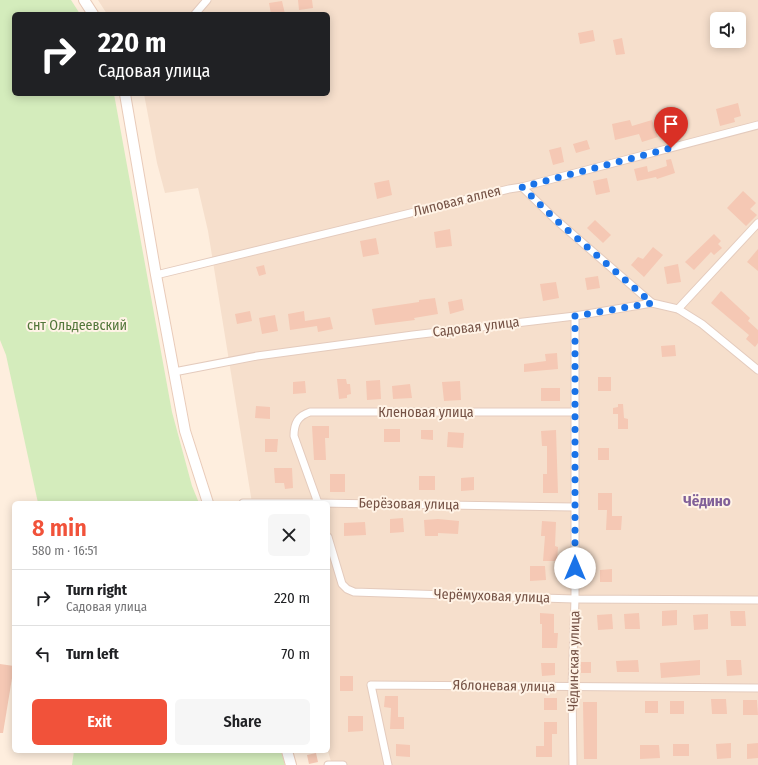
<!DOCTYPE html>
<meta charset="utf-8">
<style>
body{margin:0;font-family:"Fira Sans Condensed",sans-serif;background:#f6f6f6;color:#202124;height:100vh;display:flex;flex-direction:column;font-size:15px;white-space:nowrap}
*{box-sizing:border-box;margin:0}
p{font-size:13px;color:#757577}
.icon{flex:none;width:22px;height:22px;fill:none;stroke:currentColor;stroke-width:2;stroke-linecap:round;stroke-linejoin:round}
.map{position:relative;flex:1;overflow:hidden}
.details{position:absolute;left:12px;top:501px;width:318px;height:252px;display:flex;flex-direction:column;background:#fff;border-radius:6px;box-shadow:0 2px 10px #0003}
.details>*{flex:none}
.guide{position:absolute;left:12px;top:12px;width:318px;height:84px;border-radius:6px;box-shadow:0 2px 10px #0003;background:#202124;color:#fff;overflow:hidden}
.buttons{position:absolute;left:710px;top:12px;display:grid;gap:8px}
.buttons a{display:grid;place-items:center;width:36px;height:36px;border-radius:6px;background:#fff;box-shadow:0 2px 10px #0003;font-size:20px}
.pin{position:absolute;display:grid;place-items:center;width:34px;height:34px;color:#fff;margin:-41px -17px;border-radius:50% 50% 50% 0;rotate:-45deg;box-shadow:0 0 4px #0007}
.pin .icon{rotate:45deg}
.me{position:absolute;width:44px;margin:-22px;rotate:0deg;stroke-linejoin:round;filter:drop-shadow(0 0 3px #0008)}
.turn{display:flex;align-items:center;gap:14px;height:84px;padding:0 20px;font-size:18px}
.turn .icon{width:52px;height:52px;stroke-width:2.5}
.turn b{display:block;font-size:28px;line-height:34px}
.round{display:grid;place-items:center;flex:none;width:42px;height:42px;border-radius:6px;background:#f6f6f6}
.overview{display:flex;align-items:center;justify-content:space-between;height:68px;padding:0 20px}
h1{font-size:24px;font-weight:600;line-height:30px;color:#f1523a}
.button{display:flex;gap:8px;margin-top:auto;padding:8px 20px}
.button a{flex:1;height:46px;border-radius:6px;background:#f1523a;color:#fff;font-size:16px;font-weight:600;line-height:46px;text-align:center}
.button a+a{background:#f6f6f6;color:#202124}
ul{padding:0;list-style:none}
li{display:flex;align-items:center;gap:12px;height:56px;padding:0 20px;border-top:1px solid #e0e0e0}
li div{flex:1}
li b{display:block;font-size:15px}
li em{font-style:normal}
.map>svg:first-child{display:block}
</style>
<div class="map">
<svg width="758" height="765" viewBox="0 0 758 765">
<rect width="100%" height="100%" fill="#feeede"/>
<!-- residential -->
<path fill="#f6dfcc" fill-rule="evenodd" d="M98,0h660v765h-426l-4,-14v-248h-76l-44,-272 -10,-43 -33,5 -8,-30 -13,-69h184v-80h-221zM717,19h22v22h-22z"/>
<!-- green -->
<g fill="#d4ecbc">
<polygon points="0,0 71,0 80,14 14,14 14,94 114,94 172,412 192,486 199,503 38,503 6,355 0,340"/>
<polygon points="74,751 281,751 285,765 72,765"/>
</g>
<!-- building -->
<g fill="#f5c8b4">
<polygon points="298,0 312,0 313,8 299,10"/>
<polygon points="282,1 285,14 271,14 269,3"/>
<polygon points="593,30 595,41 580,44 578,33"/>
<polygon points="622,38 625,54 616,55 613,40"/>
<polygon points="738,103 741,116 734,118 735,122 720,126 716,109"/>
<polygon points="630,120 632,126 652,120 658,137 642,142 639,134 615,140 612,124"/>
<polygon points="587,140 590,149 576,153 573,144"/>
<polygon points="561,147 564,162 553,165 549,150"/>
<polygon points="671,159 675,173 657,179 656,177 637,181 634,169 647,166 648,172 667,166 666,160"/>
<polygon points="607,178 610,192 596,195 593,181"/>
<polygon points="389,180 392,195 377,199 374,183"/>
<polygon points="743,191 756,203 750,209 757,215 746,226 727,208"/>
<polygon points="595,220 611,235 603,243 587,228"/>
<polygon points="450,229 452,246 436,248 434,232"/>
<polygon points="714,234 721,241 718,244 722,248 714,255 711,252 694,270 685,262"/>
<polygon points="376,238 379,254 363,257 360,241"/>
<polygon points="653,247 663,255 644,277 631,265 638,257 643,259"/>
<polygon points="758,249 758,271 747,262"/>
<polygon points="678,264 681,282 667,284 664,267"/>
<polygon points="264,265 266,274 259,276 256,267"/>
<polygon points="598,276 600,288 587,290 585,278"/>
<polygon points="556,282 559,298 543,301 540,284"/>
<polygon points="721,291 750,318 748,321 758,330 758,343 755,347 746,339 749,335 711,303"/>
<polygon points="435,298 438,314 414,318 415,320 375,325 372,309 419,302 419,300"/>
<polygon points="462,299 464,310 450,314 448,302"/>
<polygon points="250,311 252,321 237,324 235,314"/>
<polygon points="304,311 305,321 330,317 333,329 318,332 317,326 290,330 288,314"/>
<polygon points="275,315 278,331 262,334 259,318"/>
<polygon points="675,345 676,356 662,357 661,346"/>
<polygon points="557,353 558,369 524,372 524,364 546,361 545,354"/>
<rect x="598" y="377" width="13" height="14"/>
<polygon points="337,379 346,379 347,384 350,384 351,394 347,395 347,398 339,399"/>
<polygon points="380,380 381,399 367,400 366,381"/>
<polygon points="305,381 306,393 293,394 293,382"/>
<polygon points="460,381 461,400 444,401 442,382"/>
<polygon points="410,384 412,398 393,399 392,386"/>
<rect x="541" y="388" width="19" height="13"/>
<polygon points="618,404 623,404 624,418 628,419 628,429 618,429 618,414 613,414 613,408 618,407"/>
<polygon points="256,406 270,407 270,419 255,418"/>
<polygon points="312,426 329,426 329,438 325,438 326,460 314,460"/>
<rect x="384" y="429" width="16" height="13"/>
<polygon points="421,430 433,430 433,440 421,439"/>
<polygon points="556,430 558,493 543,493 543,474 547,474 547,446 542,446 541,431"/>
<polygon points="448,432 464,433 463,448 447,447"/>
<polygon points="265,439 278,439 277,452 265,452"/>
<rect x="598" y="448" width="11" height="12"/>
<polygon points="274,468 292,468 293,488 285,489 284,483 275,483"/>
<rect x="330" y="474" width="15" height="18"/>
<rect x="419" y="476" width="16" height="14"/>
<polygon points="474,477 474,490 461,491 461,478"/>
<polygon points="598,493 612,493 612,516 622,516 621,530 606,530 607,510 598,510"/>
<polygon points="403,518 404,532 390,533 390,519"/>
<polygon points="438,519 459,521 458,534 438,533 438,536 425,536 424,520"/>
<polygon points="542,521 556,522 555,546 558,547 557,561 543,561 545,536 541,536"/>
<polygon points="365,522 366,535 344,536 344,523"/>
<polygon points="530,566 545,566 546,580 530,581"/>
<polygon points="612,569 612,582 600,582 600,570"/>
<polygon points="677,610 677,625 662,626 662,611"/>
<polygon points="730,611 745,611 746,626 731,626"/>
<polygon points="540,613 554,614 554,633 558,633 557,648 542,648 542,624 540,624"/>
<polygon points="639,613 640,629 625,629 624,614"/>
<polygon points="612,614 613,629 598,630 597,615"/>
<polygon points="708,614 708,629 694,630 693,615"/>
<polygon points="638,660 639,672 617,672 616,661"/>
<polygon points="700,660 700,675 661,678 660,663"/>
<polygon points="726,660 741,660 742,675 727,676"/>
<rect x="581" y="662" width="10" height="11"/>
<polygon points="541,663 555,663 555,675 542,676"/>
<polygon points="0,664 14,666 3,733 0,733"/>
<rect x="340" y="676" width="13" height="15"/>
<polygon points="385,696 398,696 398,717 404,717 404,729 390,729 391,708 384,707"/>
<rect x="544" y="698" width="13" height="12"/>
<polygon points="711,699 726,699 727,714 712,714"/>
<polygon points="743,700 757,700 758,715 743,715"/>
<rect x="645" y="701" width="13" height="12"/>
<rect x="670" y="701" width="14" height="13"/>
<polygon points="583,702 597,702 597,759 584,759"/>
<polygon points="348,716 363,716 363,731 348,732"/>
<polygon points="544,722 557,722 557,734 552,734 552,757 536,757 536,746 544,746"/>
<polygon points="731,743 731,758 717,759 716,744"/>
<polygon points="758,743 758,758 747,759 747,744"/>
<polygon points="396,744 410,745 410,757 396,756"/>
<rect x="673" y="744" width="16" height="12"/>
<polygon points="640,745 659,745 660,758 640,759"/>
<polygon points="316,753 318,762 309,764 307,755"/>
</g>
<g fill="none" stroke-linecap="round" stroke-linejoin="round">
<defs>
<g id="street">
<polyline points="195,14 207,0"/>
<polyline points="522,187 555,219 652,303"/>
<polyline points="156,275 509,189 522,187 758,125"/>
<polyline points="678,309 758,223"/>
<polyline points="174,372 257,356 413,335 575,316 652,303 678,309 702,324 758,370"/>
<polyline points="243,503 317,503 574,507"/>
<path d="M318,503l-24,-67c0,-13 4,-20 16,-24h264"/>
<polyline points="328,537 342,584 347,589 354,592 575,599 758,600"/>
<polyline points="328,765 343,765"/>
<polyline points="388,765 371,685 758,688"/>
<polyline points="573,765 572,687 575,599 575,316"/>
</g>
<g id="secondary">
<polyline points="84,0 93,14"/>
<polyline points="125,94 156,275 185,431 208,503"/>
<polyline points="287,751 291,765"/>
</g>
</defs>
<!-- street casing -->
<use href="#street" stroke="#e4cbbd" stroke-width="9"/>
<!-- secondary casing -->
<use href="#secondary" stroke="#e9cbb9" stroke-width="12"/>
<!-- street -->
<use href="#street" stroke="#fff" stroke-width="7"/>
<!-- secondary -->
<use href="#secondary" stroke="#fff" stroke-width="10"/>
</g>
<g fill="none" stroke-linecap="round" stroke-linejoin="round">
<!-- route -->
<polyline stroke="#1a73e8" stroke-width="7" stroke-dasharray="0 12.6" points="575,568 575,316 652,303 555,219 522,187 671,148"/>
</g>
<g text-anchor="middle" dominant-baseline="central" stroke-width="4" stroke-linejoin="round" paint-order="stroke">
<!-- street labels -->
<g font-size="14" fill="#755245" stroke="#fff3e6">
<text transform="translate(457 201) rotate(-14)">Липовая аллея</text>
<text transform="translate(476 327) rotate(-7)">Садовая улица</text>
<text x="426" y="412">Кленовая улица</text>
<text transform="translate(409 504) rotate(1)">Берёзовая улица</text>
<text transform="translate(492 596) rotate(2)">Черёмуховая улица</text>
<text transform="translate(574 661) rotate(-89)">Чёдинская улица</text>
<text transform="translate(504 686) rotate(1)">Яблоневая улица</text>
</g>
<!-- park labels -->
<g font-size="14" fill="#52763a" stroke="#fff3e6">
<text x="77" y="325">снт Ольдеевский</text>
</g>
<!-- neighbourhood labels -->
<g font-size="15" font-weight="bold" fill="#806099" stroke="#fff3e6">
<text x="707" y="501">Чёдино</text>
</g>
</g>
</svg>
<div class="buttons">
<a><svg class="icon" aria-label="sound" viewBox="0 0 24 24"><path d="M4 9h4l5-4v14l-5-4H4zM17 9q2 3 0 6"/></svg></a>
</div>
<div class="pin" style="left:671px;top:148px;background:#d93025"><svg class="icon" aria-label="arrive" viewBox="0 0 24 24"><path d="M6 21V4h12l-3 4 3 4H6"/></svg></div>
<svg class="me" style="left:575px;top:568px" viewBox="-20 -20 40 40"><circle r="19" fill="#fff"/><path d="M0-13L10 11 0 6-10 11z" fill="#1a73e8"/></svg>
<div class="guide">
<div class="turn"><svg class="icon" aria-label="right" viewBox="0 0 24 24"><path d="M7 20v-9h11M14 6l5 5-5 5"/></svg><div><b>220 m</b>Садовая улица</div></div>
</div>
<section class="details">
<div class="overview"><div><h1>8 min</h1><p>580 m · 16:51</p></div><a class="round"><svg class="icon" aria-label="close" viewBox="0 0 24 24"><path d="M6 6l12 12M18 6L6 18"/></svg></a></div>
<ul>
<li><svg class="icon" aria-label="right" viewBox="0 0 24 24"><path d="M7 20v-9h11M14 6l5 5-5 5"/></svg><div><b>Turn right</b><p>Садовая улица</p></div><em>220 m</em></li>
<li><svg class="icon" aria-label="left" viewBox="0 0 24 24"><path d="M17 20v-9H6M10 6l-5 5 5 5"/></svg><div><b>Turn left</b></div><em>70 m</em></li>
</ul>
<div class="button"><a>Exit</a><a>Share</a></div>
</section>
</div>
